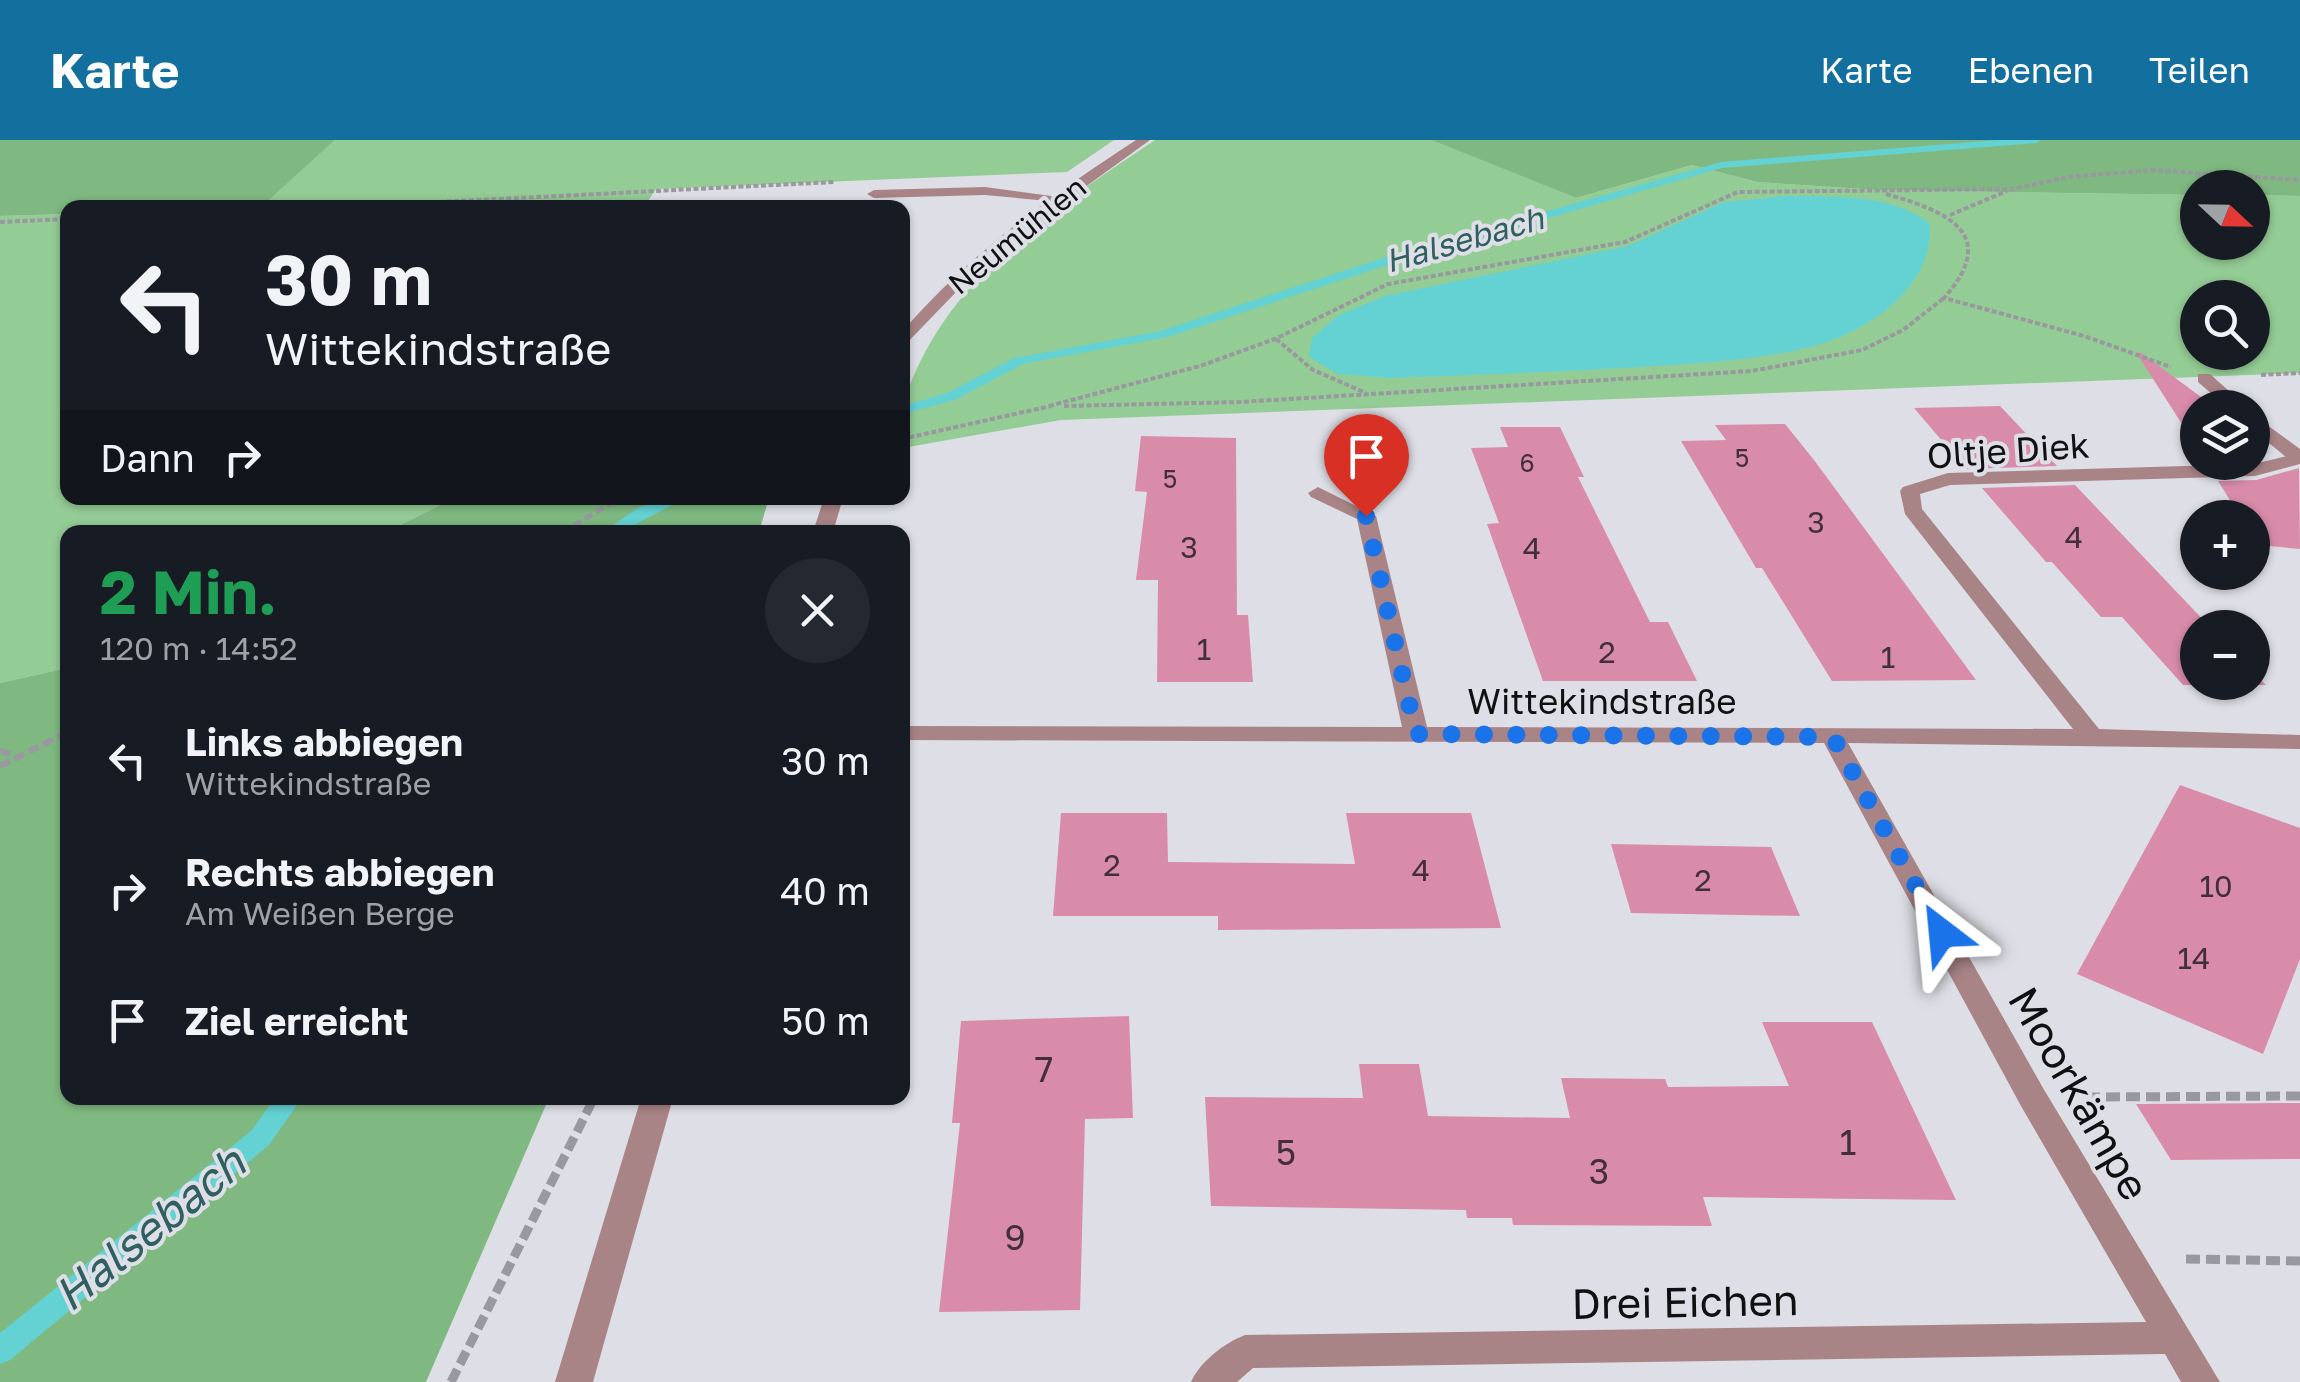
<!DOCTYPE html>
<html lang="de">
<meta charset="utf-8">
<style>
body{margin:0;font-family:"Golos Text",sans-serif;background:#242831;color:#f1f3f6;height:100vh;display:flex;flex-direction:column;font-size:38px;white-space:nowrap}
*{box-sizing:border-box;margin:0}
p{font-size:32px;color:#9ea1a6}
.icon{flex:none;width:55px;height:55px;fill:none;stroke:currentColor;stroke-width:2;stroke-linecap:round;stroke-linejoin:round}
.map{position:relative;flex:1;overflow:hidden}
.panel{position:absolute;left:60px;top:385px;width:850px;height:580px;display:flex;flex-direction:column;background:#171b24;border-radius:20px;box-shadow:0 2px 8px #0004}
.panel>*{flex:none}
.top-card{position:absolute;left:60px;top:60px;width:850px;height:305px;border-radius:20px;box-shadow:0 2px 8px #0004;background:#171b24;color:#f1f3f6;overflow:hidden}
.needle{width:65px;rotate:112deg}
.controls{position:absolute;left:2180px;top:30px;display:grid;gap:20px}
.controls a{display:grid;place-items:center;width:90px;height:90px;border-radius:50%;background:#171b24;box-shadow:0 2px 8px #0004;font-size:50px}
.pin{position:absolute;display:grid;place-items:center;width:85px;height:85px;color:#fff;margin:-102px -42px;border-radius:50% 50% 50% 0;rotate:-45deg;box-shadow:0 0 10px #0007}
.pin .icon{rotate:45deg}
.me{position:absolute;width:110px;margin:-55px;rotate:331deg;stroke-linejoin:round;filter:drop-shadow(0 0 8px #0008)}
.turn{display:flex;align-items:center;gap:35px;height:210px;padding:0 40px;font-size:45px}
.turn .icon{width:130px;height:130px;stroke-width:2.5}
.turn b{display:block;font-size:70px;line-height:85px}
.then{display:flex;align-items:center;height:95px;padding:0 40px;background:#0003;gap:20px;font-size:38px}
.round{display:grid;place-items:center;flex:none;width:105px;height:105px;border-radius:52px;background:#242831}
.headline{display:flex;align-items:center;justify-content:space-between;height:170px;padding:0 40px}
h1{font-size:60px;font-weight:700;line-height:75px;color:#1e9e55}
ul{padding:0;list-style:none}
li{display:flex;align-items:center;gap:30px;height:130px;padding:0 40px}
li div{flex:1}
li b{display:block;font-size:38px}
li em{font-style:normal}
header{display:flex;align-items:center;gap:60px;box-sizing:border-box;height:140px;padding:0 50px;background:#126f9e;color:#fff}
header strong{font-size:48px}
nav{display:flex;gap:55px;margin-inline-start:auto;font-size:35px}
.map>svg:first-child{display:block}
</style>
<header>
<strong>Karte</strong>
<nav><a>Karte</a><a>Ebenen</a><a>Teilen</a></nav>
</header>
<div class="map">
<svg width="2300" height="1242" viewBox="0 0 2300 1242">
<rect width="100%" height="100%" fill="#dedfe6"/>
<!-- green -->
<g fill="#94cc95" fill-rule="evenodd">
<polygon points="335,0 1114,0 1067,32 656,49 644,67 214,68 262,65"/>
<path d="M1155,0h276l145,58 116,-33 65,17 121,8 319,5 1,47h54l1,-47 47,1v177l-1239,47 -158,28c0,-14 -4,-33 1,-46 38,-121 152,-196 251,-262zM2198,158h54v54h-54z"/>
<polygon points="67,74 68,358 454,358 386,392 68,392 67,528 0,543 0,76"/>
</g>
<!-- forest -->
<g fill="#7fb981">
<polygon points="0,0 335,0 262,66 68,68 67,74 0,76"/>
<polygon points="1431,0 2300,0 2300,56 2253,55 2252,48 2198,48 2197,55 1878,50 1757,42 1692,25 1576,58"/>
<polygon points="454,358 769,358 759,392 386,392"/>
<polygon points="67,528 68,958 549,958 426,1242 0,1242 0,543"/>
</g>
<!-- water -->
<path fill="#64d1d3" d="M1787,56c47,1 105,-3 143,28 4,63 -61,107 -116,122 -57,15 -116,17 -174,21 -83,5 -167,8 -250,11l-52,-4 -29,-17 3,-19 27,-23 46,-19 243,-50 96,-44z"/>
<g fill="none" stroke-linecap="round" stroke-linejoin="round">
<!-- stream -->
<g fill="#64d1d3" fill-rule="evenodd">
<polygon points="1998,0 2041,0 2036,3 1722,28 1397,122 1168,197 1023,224 957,259 908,273 902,271 903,266 947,253 1014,218 1160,191 1389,116 1721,22"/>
<polygon points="664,358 685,358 621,392 603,392 638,368"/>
<polygon points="275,958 302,958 269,1005 10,1220 0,1224 0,1193 251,991"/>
</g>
</g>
<!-- building -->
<g fill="#d88caa">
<polygon points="2140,212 2216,268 2198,268 2198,309 2137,214"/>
<polygon points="2000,266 2057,326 1966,329 1914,268"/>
<polygon points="1785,284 1814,320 1976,540 1832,541 1762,428 1756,428 1681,301 1726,300 1715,285"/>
<polygon points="1500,287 1560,287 1584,337 1578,337 1650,482 1668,482 1697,541 1543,541 1487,384 1499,383 1471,308 1508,307"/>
<polygon points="1141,296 1236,298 1237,475 1248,475 1253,542 1157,542 1158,440 1136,440 1147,352 1135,351"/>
<polygon points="2299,328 2300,409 2259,405 2252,395 2252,378 2241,378 2218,341 2256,340"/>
<polygon points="2075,345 2211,488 2198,488 2198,542 2252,542 2252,531 2266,545 2183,545 2122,477 2101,477 2052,422 2046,422 1982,348"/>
<polygon points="2180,645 2300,688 2300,819 2263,914 2077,834"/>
<polygon points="1061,673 1167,673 1168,722 1355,724 1346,673 1471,673 1501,788 1218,790 1218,776 1053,776"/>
<polygon points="1611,704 1771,707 1800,776 1631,773"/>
<polygon points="1129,876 1133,978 1085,979 1080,1170 939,1172 960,983 952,983 961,881"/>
<polygon points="1762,882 1872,882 1956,1060 1703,1057 1712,1086 1513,1085 1512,1078 1467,1078 1466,1070 1211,1066 1205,957 1363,958 1359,924 1419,924 1428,976 1570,978 1561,938 1665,939 1668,947 1789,946"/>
<polygon points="2300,963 2300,1019 2171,1020 2136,964"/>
</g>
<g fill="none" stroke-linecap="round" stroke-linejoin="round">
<!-- path-far3 -->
<g stroke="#98989e" stroke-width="4" stroke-dasharray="5 2.5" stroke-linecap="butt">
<path d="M1886,54c61,17 115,40 58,104l140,38 87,31"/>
<polyline points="319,68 834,42"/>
<polyline points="1950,75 2007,51"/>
<polyline points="0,82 68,79"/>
<polyline points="1276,199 1313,230 1366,253"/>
<polyline points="2261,235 2300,233"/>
<polyline points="1049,266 1200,226 1275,199 1388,144 1625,102 1738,52 2013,49 2068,37 2153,30 2300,40"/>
<polyline points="1064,266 1240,262 1752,231 1862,210 1903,190 1944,158"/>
<polyline points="902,299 1051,266"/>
</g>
<!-- path-far2 -->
<polyline stroke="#98989e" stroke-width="5" stroke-dasharray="9 4" stroke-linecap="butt" points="562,392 620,358"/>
<!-- path-far1 -->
<g stroke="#98989e" stroke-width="6" stroke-dasharray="11 5" stroke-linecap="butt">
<polyline points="0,610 13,616"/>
<polyline points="0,626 68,592"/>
</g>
<!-- path -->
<g stroke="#98989e" stroke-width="9" stroke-dasharray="14 6" stroke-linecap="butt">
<polyline points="2086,957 2300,956"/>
<polyline points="2186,1119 2300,1121"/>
<polyline points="451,1242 594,958"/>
</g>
<!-- service -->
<g fill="#a98486" fill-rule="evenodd">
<polygon points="985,47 1066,58 1059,62 985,55 874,58 867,54 874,50"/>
<polygon points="2198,234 2210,234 2248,268 2228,268 2198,242"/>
<polygon points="2252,274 2300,309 2300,323 2292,322 2252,289"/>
</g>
<!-- minor -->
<path fill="#a98486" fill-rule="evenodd" d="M2300,313v11l-45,12 -305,9 -30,9 2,15 177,220 201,6v14l-452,-6 195,345 177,294h-39l-16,-28 -912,14 -16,14h-46c9,-20 33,-39 54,-47l901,-13 -125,-216 -197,-363 -922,-3v-14l500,1 -45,-208 -46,-22 -3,-4 10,-6 58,29 51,211 646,2 -168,-215 -5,-23 3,-4 45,-14 306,-9z"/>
<!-- tertiary -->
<g fill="#a98486" fill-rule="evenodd">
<path d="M1136,0h14l-131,95 -58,52 -59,61v-16c67,-78 148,-136 234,-192z"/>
<polygon points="824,358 843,358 833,392 813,392"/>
<polygon points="641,958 673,958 593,1242 555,1242"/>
</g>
</g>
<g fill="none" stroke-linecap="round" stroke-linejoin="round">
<!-- route -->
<polyline stroke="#1a73e8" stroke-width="18" stroke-dasharray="0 32.4" points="1366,376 1416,594 1833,597 1942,793"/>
</g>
<g text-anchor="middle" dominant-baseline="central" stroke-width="8" stroke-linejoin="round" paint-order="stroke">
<!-- far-number labels -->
<g font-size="25" fill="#422f38">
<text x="1742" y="317">5</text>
<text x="1527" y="322">6</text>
<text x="1170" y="338">5</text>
</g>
<!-- far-street labels -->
<g font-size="30" fill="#101012" stroke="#dedfe6">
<text transform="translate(1017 95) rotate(-39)">Neumühlen</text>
</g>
<!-- number labels -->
<g font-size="30" fill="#422f38">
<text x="1816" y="382">3</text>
<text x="2074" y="397">4</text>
<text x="1189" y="407">3</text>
<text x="1532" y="408">4</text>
<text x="1204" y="509">1</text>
<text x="1607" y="512">2</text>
<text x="1888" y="517">1</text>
<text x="1112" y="725">2</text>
<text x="1421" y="730">4</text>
<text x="1703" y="740">2</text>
<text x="2216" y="746">10</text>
<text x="2194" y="818">14</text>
</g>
<!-- far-water labels -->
<g font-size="32" font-style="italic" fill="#2f5f60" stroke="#dedfe6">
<text transform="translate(1464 99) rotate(-16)">Halsebach</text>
</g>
<!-- street labels -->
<g font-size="35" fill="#101012" stroke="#dedfe6">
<text transform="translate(2008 310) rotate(-4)">Oltje Diek</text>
<text x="1602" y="561">Wittekindstraße</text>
</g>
<!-- near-number labels -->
<g font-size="35" fill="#422f38">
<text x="1044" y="929">7</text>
<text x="1848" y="1002">1</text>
<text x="1286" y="1012">5</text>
<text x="1599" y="1031">3</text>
<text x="1015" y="1097">9</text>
</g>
<!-- near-street labels -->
<g font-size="42" fill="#101012" stroke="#dedfe6">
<text transform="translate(2080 953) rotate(60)">Moorkämpe</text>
<text transform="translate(1685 1161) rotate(-1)">Drei Eichen</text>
</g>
<!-- near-water labels -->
<g font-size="45" font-style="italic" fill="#2f5f60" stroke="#dedfe6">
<text transform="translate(149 1088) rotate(-39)">Halsebach</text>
</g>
</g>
</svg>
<div class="controls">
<a><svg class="needle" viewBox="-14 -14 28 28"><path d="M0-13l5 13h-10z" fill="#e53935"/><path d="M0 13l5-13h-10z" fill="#9ea1a6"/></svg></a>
<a><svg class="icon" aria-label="search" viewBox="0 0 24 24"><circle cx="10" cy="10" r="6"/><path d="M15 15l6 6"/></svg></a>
<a><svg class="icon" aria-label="layers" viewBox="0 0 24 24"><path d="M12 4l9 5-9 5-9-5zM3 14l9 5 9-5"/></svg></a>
<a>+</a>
<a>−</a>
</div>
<div class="pin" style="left:1366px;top:376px;background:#d93025"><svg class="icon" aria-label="arrive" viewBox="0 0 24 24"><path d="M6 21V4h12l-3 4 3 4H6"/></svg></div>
<svg class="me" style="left:1942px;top:793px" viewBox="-20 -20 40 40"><path d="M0-17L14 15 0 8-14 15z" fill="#1a73e8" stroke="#fff" stroke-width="4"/></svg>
<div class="top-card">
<div class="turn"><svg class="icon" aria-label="left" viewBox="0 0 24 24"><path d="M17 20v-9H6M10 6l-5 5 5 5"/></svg><div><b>30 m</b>Wittekindstraße</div></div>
<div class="then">Dann<svg class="icon" aria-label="right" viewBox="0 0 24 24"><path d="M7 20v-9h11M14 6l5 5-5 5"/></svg></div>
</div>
<section class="panel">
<div class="headline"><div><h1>2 Min.</h1><p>120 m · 14:52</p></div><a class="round"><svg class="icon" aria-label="close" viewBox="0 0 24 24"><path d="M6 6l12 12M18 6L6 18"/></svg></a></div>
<ul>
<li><svg class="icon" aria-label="left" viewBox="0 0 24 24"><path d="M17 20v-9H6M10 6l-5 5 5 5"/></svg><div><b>Links abbiegen</b><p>Wittekindstraße</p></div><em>30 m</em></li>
<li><svg class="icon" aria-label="right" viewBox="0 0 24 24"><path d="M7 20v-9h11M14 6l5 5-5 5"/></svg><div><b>Rechts abbiegen</b><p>Am Weißen Berge</p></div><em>40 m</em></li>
<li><svg class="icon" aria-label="arrive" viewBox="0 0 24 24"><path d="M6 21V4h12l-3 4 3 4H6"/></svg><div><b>Ziel erreicht</b></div><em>50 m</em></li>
</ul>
</section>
</div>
